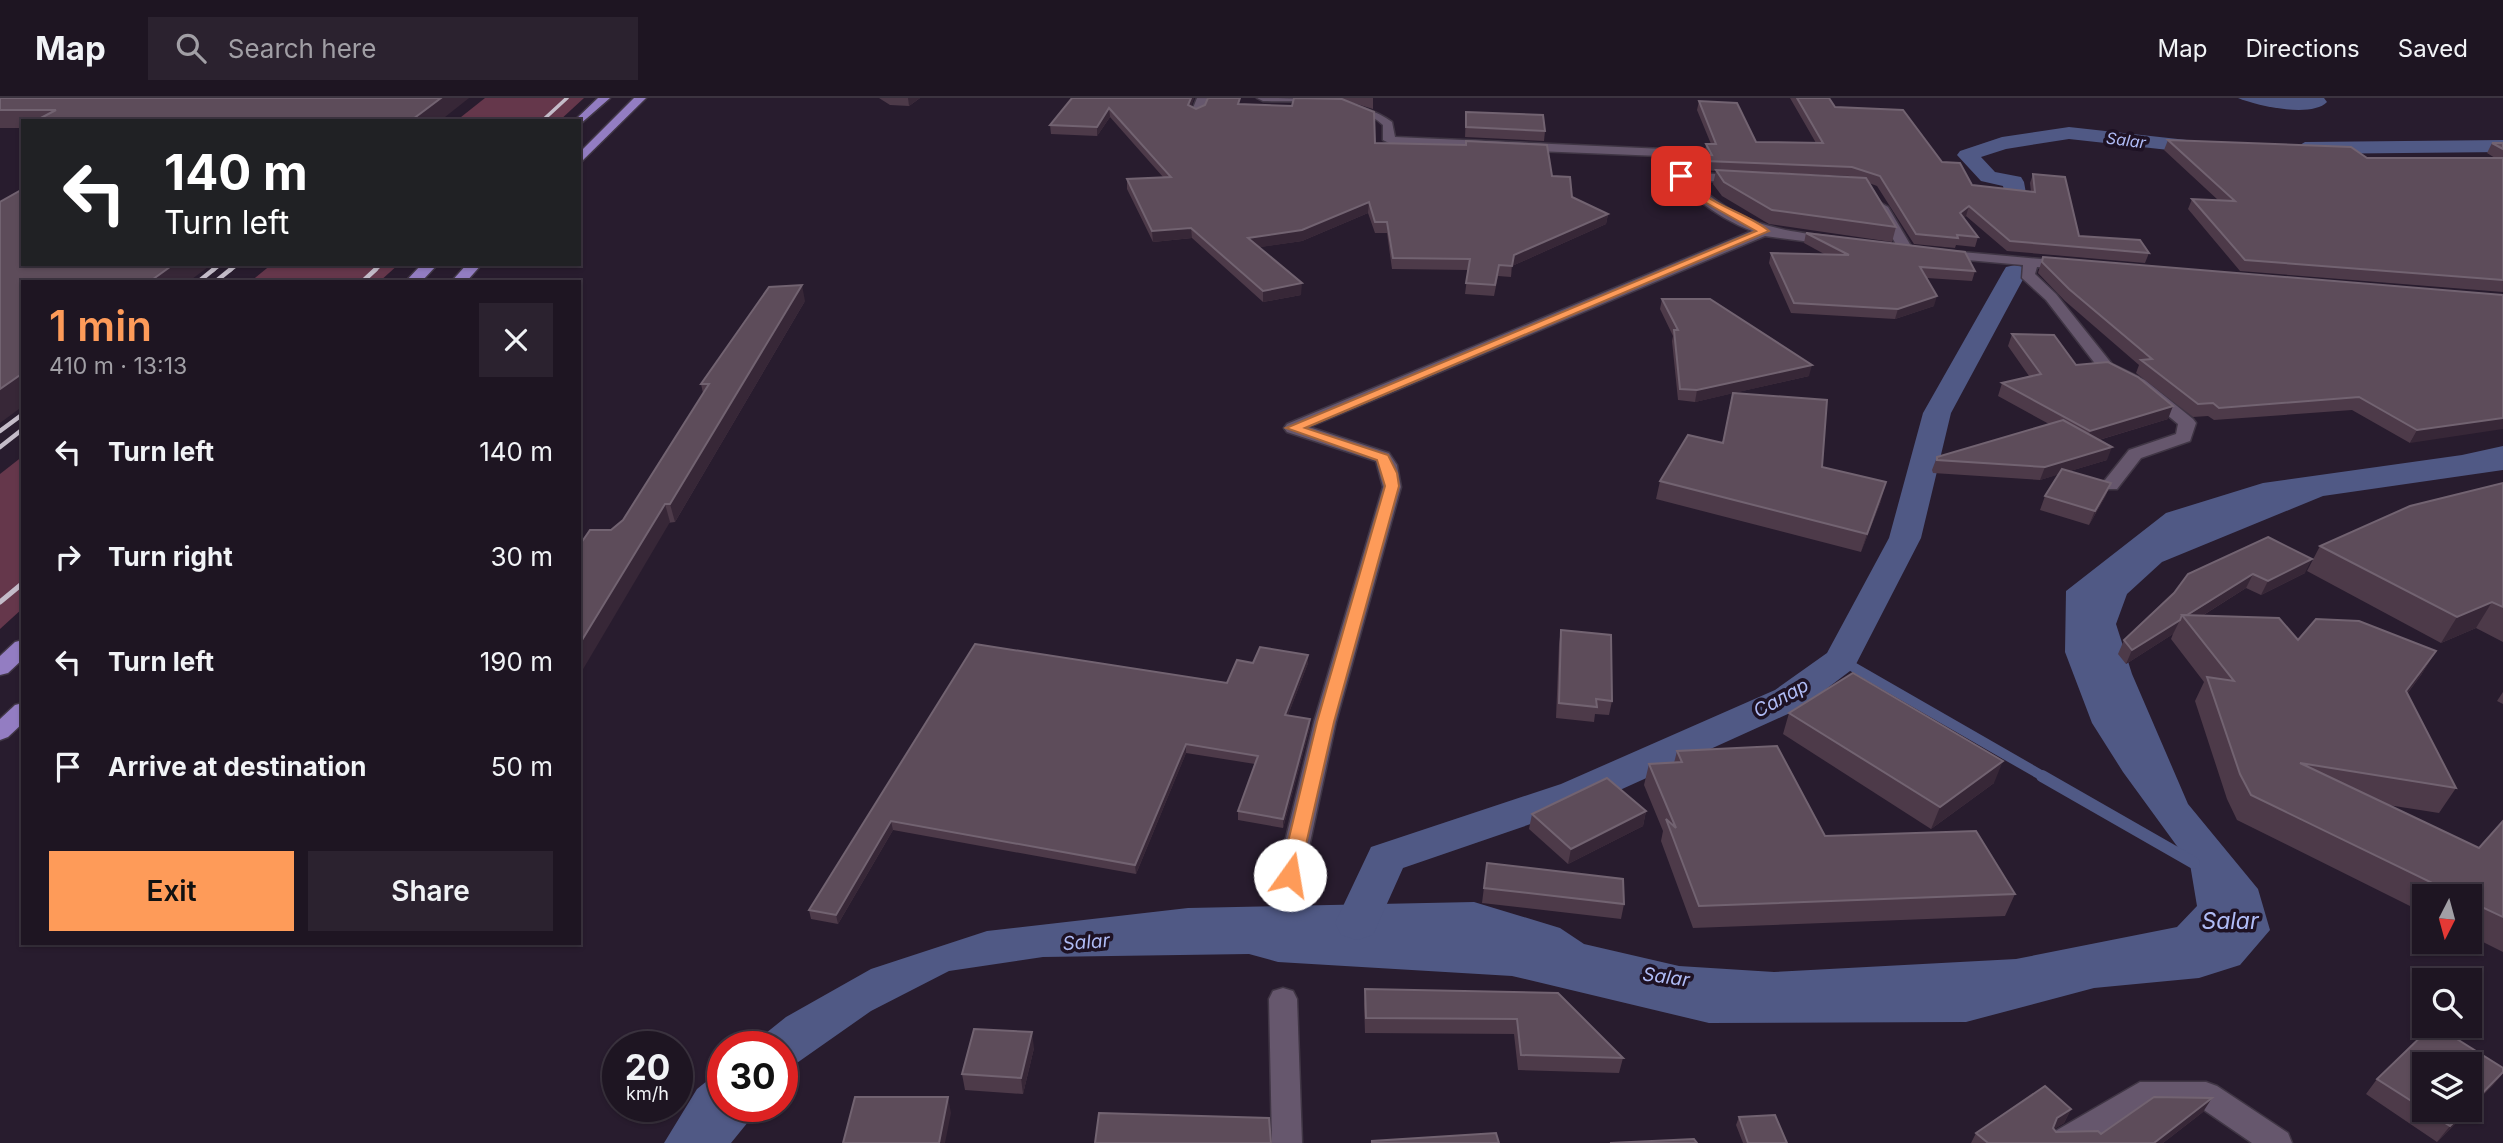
<!DOCTYPE html>
<meta charset="utf-8">
<style>
body{margin:0;font-family:Inter,sans-serif;background:#2b222f;color:#f1f3f6;height:100vh;display:flex;flex-direction:column;font-size:26px;white-space:nowrap}
*{box-sizing:border-box;margin:0}
p{font-size:23px;color:#a19fa5}
.icon{flex:none;width:38px;height:38px;fill:none;stroke:currentColor;stroke-width:2;stroke-linecap:round;stroke-linejoin:round}
.map{position:relative;flex:1;overflow:hidden}
.sheet{position:absolute;left:21px;top:182px;width:560px;height:665px;display:flex;flex-direction:column;background:#1e1522;border-radius:0px;box-shadow:0 2px 5px #0004,0 0 0 2px #3c3440}
.sheet>*{flex:none}
.hud{position:absolute;left:21px;top:21px;width:560px;height:147px;border-radius:0px;box-shadow:0 2px 5px #0004,0 0 0 2px #3c3440;background:#202124;color:#fff;overflow:hidden}
.needle{width:46px;rotate:186deg}
.controls{position:absolute;left:2412px;top:786px;display:grid;gap:14px}
.controls a{display:grid;place-items:center;width:70px;height:70px;border-radius:0px;background:#1e1522;box-shadow:0 2px 5px #0004,0 0 0 2px #3c3440;font-size:35px}
.speed{position:absolute;left:602px;top:933px;display:flex;gap:14px;font-size:35px;font-weight:700;text-align:center}
.speed>*{display:grid;place-content:center;width:91px;height:91px;border-radius:50%;background:#1e1522;box-shadow:0 2px 5px #0004,0 0 0 2px #3c3440;line-height:1}
.speed small{font-size:18px;font-weight:400}
.speed .limit{border:10px solid #d22;background:#fff;color:#111}
.pin{position:absolute;display:grid;place-items:center;width:60px;height:60px;color:#fff;margin:-30px;border-radius:14px;box-shadow:0 4px 10px #0006}
.me{position:absolute;width:77px;margin:-38px;rotate:13deg;stroke-linejoin:round;filter:drop-shadow(0 0 5px #0008)}
.turn{display:flex;align-items:center;gap:24px;height:147px;padding:0 28px;font-size:32px}
.turn .icon{width:91px;height:91px;stroke-width:2.5}
.turn b{display:block;font-size:49px;line-height:60px}
.round{display:grid;place-items:center;flex:none;width:74px;height:74px;border-radius:0px;background:#2b222f}
.head{display:flex;align-items:center;justify-content:space-between;height:119px;padding:0 28px}
h1{font-size:42px;font-weight:600;line-height:52px;color:#fe9b59}
.button{display:flex;gap:14px;margin-top:auto;padding:14px 28px}
.button a{flex:1;height:80px;border-radius:0px;background:#fe9b59;color:#111;font-size:28px;font-weight:600;line-height:80px;text-align:center}
.button a+a{background:#2b222f;color:#f1f3f6}
ul{padding:0;list-style:none}
li{display:flex;align-items:center;gap:21px;height:105px;padding:0 28px}
li div{flex:1}
li b{display:block;font-size:26px}
li em{font-style:normal}
header{display:flex;align-items:center;gap:42px;box-sizing:border-box;height:98px;padding:0 35px;background:#1e1522;border-bottom:2px solid #3c3440}
header strong{font-size:33px}
nav{display:flex;gap:38px;margin-inline-start:auto;font-size:24px}
.search{width:490px;height:63px;background:#2b222f;display:flex;align-items:center;gap:18px;box-sizing:border-box;padding:0 24px;border-radius:0px;color:#a19fa5;font-size:26px}
.map>svg:first-child{display:block}
</style>
<header>
<strong>Map</strong>
<div class="search"><svg class="icon" aria-label="search" viewBox="0 0 24 24"><circle cx="10" cy="10" r="6"/><path d="M15 15l6 6"/></svg>Search here</div>
<nav><a>Map</a><a>Directions</a><a>Saved</a></nav>
</header>
<div class="map">
<svg width="2503" height="1045" viewBox="0 0 2503 1045">
<rect width="100%" height="100%" fill="#281c2e"/>
<!-- green -->
<g fill="#65374b">
<polygon points="485,0 584,0 559,23 456,23"/>
<polygon points="272,166 399,166 379,184 250,184"/>
<polygon points="23,358 23,510 0,531 0,376"/>
</g>
<!-- water -->
<g fill="#505985">
<path d="M2238,0h86l3,4c-15,16 -70,4 -89,-4z"/>
<polygon points="2503,348 2503,372 2323,398 2162,464 2127,496 2116,526 2132,576 2188,706 2258,791 2270,832 2240,867 2199,880 2094,890 1966,924 1709,925 1512,878 1278,864 1249,856 1043,859 949,873 871,913 794,967 782,982 782,948 750,948 786,919 871,871 987,833 1188,810 1474,804 1560,830 1584,846 1679,868 1774,874 2016,861 2177,829 2197,808 2190,766 2123,674 2092,625 2065,554 2066,493 2166,415 2263,385 2462,357"/>
<polygon points="723,970 723,1008 761,1008 731,1045 664,1045 697,991"/>
</g>
<g fill="none" stroke-linecap="round" stroke-linejoin="round">
<!-- stream-far1 -->
<polyline stroke="#505985" stroke-width="10" points="1841,562 2046,680"/>
<!-- stream -->
<polyline stroke="#505985" stroke-width="12" points="2042,678 2194,765"/>
<!-- canal -->
<g fill="#505985" fill-rule="evenodd">
<polygon points="2069,29 2214,45 2224,51 2214,57 2069,41 2006,51 1981,59 1995,74 2021,79 2024,84 2034,140 2030,145 2014,145 2003,88 1981,83 1957,57 1960,53 2002,39"/>
<polygon points="2503,42 2503,54 2305,56 2295,50 2305,44"/>
<polygon points="2015,167 2024,169 2027,174 1951,315 1921,440 1854,570 1801,610 1589,706 1403,770 1373,837 1357,842 1341,837 1335,825 1371,749 1561,686 1775,592 1827,555 1889,440 1923,315 2003,174 2006,169"/>
</g>
<defs>
<g id="minor">
<polygon points="1197,0 1209,0 1203,15 1197,18 1191,15"/>
<path d="M1257,0c42,0 104,0 135,24l3,15 269,12 4,1 16,22 63,4 1,3 -6,4 -50,-3c46,44 82,50 142,57l7,4 -7,4 -69,-9 -456,191 80,26 8,12 4,22 -65,235 -33,153 -4,7 -9,3 -9,-3 -4,-7 37,-153 69,-235 -7,-26 -89,-29 -3,-4 3,-4 465,-193c-36,-14 -73,-41 -92,-75l-267,-11 -10,-5v-15c-27,-27 -84,-23 -120,-24z"/>
<polygon points="1881,105 1888,109 1914,153 1912,156 1900,153 1874,109"/>
<polygon points="1939,152 2075,164 2075,170 2070,171 2037,169 2035,176 2056,196 2112,266 2145,282 2193,321 2196,325 2190,343 2141,360 2117,391 2103,391 2101,387 2129,352 2176,336 2178,326 2134,289 2100,272 2046,202 2022,180 2023,167 1934,159 1932,156"/>
<polygon points="1283,890 1293,893 1297,901 1302,1045 1272,1045 1269,901 1273,893"/>
<polygon points="2140,984 2206,984 2217,988 2288,1035 2292,1045 2252,1045 2201,1010 2145,1010 2089,1045 2048,1045 2052,1035"/>
</g>
<g id="major">
<polygon points="598,0 610,0 579,27 579,23 574,23"/>
<polygon points="634,0 646,0 579,66 579,55"/>
<polygon points="422,166 438,166 421,184 405,184"/>
<polygon points="467,166 482,166 466,184 451,184"/>
<polygon points="23,542 23,561 8,575 0,577 0,558 15,544"/>
<polygon points="23,605 23,625 8,639 0,642 0,621 15,607"/>
</g>
</defs>
<!-- minor casing -->
<use href="#minor" stroke="#403645" stroke-width="3"/>
<!-- major casing -->
<use href="#major" stroke="#403645" stroke-width="3"/>
<!-- minor -->
<use href="#minor" fill="#66576d" fill-rule="evenodd"/>
<!-- major -->
<use href="#major" fill="#937dc2" fill-rule="evenodd"/>
<!-- rail-far2 -->
<g stroke="#c4bcc9" stroke-width="3.5">
<polyline points="542,23 567,0"/>
<polyline points="212,173 221,166"/>
<polyline points="229,173 238,166"/>
<polyline points="374,173 382,166"/>
</g>
<!-- rail-far1 -->
<g stroke="#c4bcc9" stroke-width="4.5">
<polyline points="198,184 214,171"/>
<polyline points="215,184 231,171"/>
<polyline points="362,184 376,171"/>
<polyline points="0,333 23,316"/>
<polyline points="0,349 23,331"/>
</g>
<!-- rail -->
<polyline stroke="#c4bcc9" stroke-width="5" points="0,504 23,485"/>
</g>
<!-- wall -->
<g fill="#4d3a49" fill-rule="evenodd">
<polygon points="0,0 440,23 23,23 23,30 0,30"/>
<polygon points="879,0 920,0 909,8 890,7"/>
<polygon points="1072,0 1194,0 1191,8 1196,11 1241,6 1292,8 1294,0 1373,0 1373,11 1350,4 1375,45 1552,78 1572,99 1608,116 1606,126 1512,168 1511,179 1498,178 1494,198 1465,196 1468,172 1392,171 1387,135 1375,135 1368,115 1302,143 1259,149 1301,197 1263,204 1192,140 1153,144 1127,91 1127,81 1163,79 1110,19 1097,38 1051,36 1050,27"/>
<path d="M1790,0h39l6,9 107,55 30,23 59,7 -1,-9 3,-9 46,62 70,17 -4,10 -138,-12 -41,-35 -3,2 15,19 -3,10 -19,-2 -1,3 -41,-4 -37,-58 -8,-3 27,44 -4,15 -123,-18 -47,-28 -9,-12 3,-13 -13,-1 -4,-6 1,-10 5,1 1,-11h5l-14,-34 2,-9 57,41 60,1zM1775,75l75,3 3,2z"/>
<polygon points="1466,14 1545,33 1544,43 1465,39"/>
<polygon points="2168,42 2367,60 2495,60 2487,55 2492,45 2503,45 2503,194 2240,173 2188,111 2192,101 2218,102 2164,52"/>
<polygon points="1806,135 1975,173 1972,183 1927,180 1934,208 1895,221 1791,215 1769,165 1771,155 1826,157 1804,145"/>
<polygon points="2043,159 2503,197 2410,345 2352,312 2214,322 2208,318 2193,319 2136,275 2139,267 2065,203 2038,175"/>
<polygon points="1662,201 1809,278 1733,295 1822,369 1881,403 1861,454 1656,401 1660,383 1723,345 1733,295 1695,304 1678,302 1672,243 1673,238 1660,211"/>
<polygon points="805,203 675,424 611,432 623,422 703,295 701,286"/>
<polygon points="2012,236 2076,267 2168,321 2099,342 2107,362 2070,373 2111,385 2105,399 2089,427 2040,412 2045,398 2059,376 2040,382 1933,375 1932,372 1937,359 2049,326 1998,298 2002,285 2029,278 2008,248"/>
<polygon points="2503,385 2503,544 2476,530 2441,545 2307,473 2320,448"/>
<polygon points="2305,475 2261,497 2246,490 2202,518 2298,542 2436,553 2421,577 2407,596 2456,690 2439,715 2388,707 2479,750 2503,723 2503,854 2469,837 2469,798 2424,798 2424,815 2237,722 2227,701 2195,603 2204,584 2171,541 2173,536 2126,566 2118,556 2124,542 2174,495 2188,476"/>
<polygon points="1561,532 1612,603 1609,617 1595,616 1594,624 1556,620 1559,546"/>
<polygon points="975,546 1227,585 1253,565 1308,557 1308,565 1288,617 1310,621 1310,629 1283,730 1238,722 1238,713 1255,666 1186,655 1136,776 893,732 838,826 811,821 809,812"/>
<polygon points="2503,594 2503,606 2497,603"/>
<polygon points="1789,615 1994,685 1931,731 1783,636"/>
<polygon points="1677,653 1825,738 2015,796 2005,818 1693,830 1661,743 1663,733 1644,687 1649,666 1674,665"/>
<polygon points="1646,713 1643,728 1568,766 1529,731 1532,716"/>
<polygon points="1487,765 1624,806 1621,821 1482,805"/>
<polygon points="1365,891 1558,895 1623,960 1619,975 1518,972 1514,936 1365,935 1364,906"/>
<polygon points="2432,928 2436,928 2503,970 2503,975 2493,987 2469,1011 2469,966 2424,966 2424,1012 2469,1012 2437,1044 2366,996 2377,981"/>
<polygon points="1034,950 1023,996 965,992 962,976"/>
<polygon points="2071,1011 2064,1025 2054,1031 2056,1034 2101,1036 2203,1014 2163,1045 1971,1045 1976,1035"/>
<polygon points="1739,1019 1787,1045 1743,1045 1736,1027"/>
</g>
<!-- shaded-wall -->
<g fill="#372737">
<polygon points="441,0 469,0 440,23 414,23 413,21"/>
<polygon points="908,0 920,0 909,8"/>
<polygon points="1191,0 1194,0 1189,16 1188,7"/>
<polygon points="1109,10 1110,19 1097,38 1097,29"/>
<polygon points="1369,104 1368,115 1302,143 1248,151 1248,140"/>
<polygon points="1969,108 1966,118 1957,125 1960,115"/>
<polygon points="1608,116 1606,126 1512,168 1511,179 1514,157"/>
<polygon points="1191,130 1192,140 1153,144 1152,133"/>
<polygon points="174,166 212,166 188,184 149,184"/>
<polygon points="1302,185 1301,197 1263,204 1263,193"/>
<polygon points="802,187 805,203 675,424 670,406"/>
<polygon points="1937,198 1934,208 1895,221 1898,211"/>
<polygon points="1812,267 1809,278 1695,304 1697,292"/>
<polygon points="23,275 23,308 0,325 0,291"/>
<polygon points="2173,308 2168,321 2085,346 2090,333"/>
<polygon points="2503,320 2503,331 2410,345 2417,332"/>
<polygon points="2112,349 2107,362 2040,382 2045,369"/>
<polygon points="1886,384 1881,403 1861,454 1867,436"/>
<polygon points="2111,385 2105,399 2089,427 2095,413"/>
<polygon points="665,406 670,424 579,578 579,547"/>
<polygon points="2312,461 2305,475 2261,497 2268,483"/>
<polygon points="2253,476 2246,490 2189,526 2184,520"/>
<polygon points="2492,504 2476,530 2441,545 2457,519"/>
<polygon points="2180,522 2173,536 2126,566 2132,552"/>
<polygon points="2436,553 2421,577 2391,617 2406,593"/>
<polygon points="1308,557 1308,565 1285,625 1285,617"/>
<polygon points="1310,621 1310,629 1283,730 1283,721"/>
<polygon points="1186,646 1186,655 1136,776 1135,767"/>
<polygon points="2003,663 1994,685 1931,731 1940,709"/>
<polygon points="1646,713 1643,728 1568,766 1571,751"/>
<polygon points="891,723 893,732 838,826 836,817"/>
<polygon points="1032,934 1034,950 1023,996 1021,980"/>
<polygon points="2503,975 2493,987 2469,1011 2469,1009"/>
<polygon points="948,999 951,1015 945,1045 939,1045"/>
<polygon points="2212,1000 2203,1014 2163,1045 2154,1045"/>
<polygon points="2071,1011 2064,1025 2050,1034 2057,1020"/>
<polygon points="2466,1012 2469,1012 2437,1044 2450,1028"/>
</g>
<!-- building -->
<g fill="#5d4c5a" stroke="#726371" stroke-width="2">
<polygon points="0,0 441,0 413,21 369,21 366,23 37,22 56,12 0,12"/>
<polygon points="1072,0 1191,0 1188,7 1196,11 1205,7 1208,0 1240,0 1238,6 1292,8 1294,0 1342,1 1374,14 1375,45 1466,47 1466,43 1547,47 1552,78 1570,79 1572,99 1608,116 1514,157 1512,168 1499,167 1495,187 1466,185 1470,161 1393,160 1387,124 1375,124 1369,104 1302,132 1248,140 1302,185 1263,193 1191,130 1152,133 1127,81 1171,79 1109,10 1097,29 1050,27"/>
<polygon points="1797,0 1829,0 1835,9 1903,12 1942,64 1960,65 1972,87 2035,94 2033,76 2065,79 2079,138 2140,142 2149,155 2010,143 1969,108 1960,115 1978,139 1957,137 1958,140 1916,136 1880,78 1852,69 1705,63 1700,56 1712,57 1706,46 1716,46 1699,3 1737,5 1756,44 1823,45"/>
<polygon points="1466,14 1543,17 1545,33 1466,29"/>
<polygon points="2168,42 2351,49 2367,60 2503,60 2503,182 2245,162 2192,101 2235,103"/>
<polygon points="2492,45 2503,45 2503,51"/>
<polygon points="1716,72 1866,80 1896,129 1772,112 1724,84"/>
<polygon points="23,91 23,166 174,166 149,184 23,184 23,275 0,291 0,104"/>
<polygon points="1806,135 1965,154 1975,173 1920,169 1937,198 1898,211 1794,205 1771,155 1849,157"/>
<polygon points="2043,159 2503,197 2503,320 2417,332 2359,299 2219,310 2213,305 2198,306 2141,262 2152,261 2069,191 2042,164"/>
<polygon points="802,187 670,406 665,406 579,547 579,448 590,432 611,432 623,422 709,286 701,286 769,189"/>
<polygon points="1662,201 1710,201 1812,267 1697,292 1680,291 1674,232 1678,232"/>
<polygon points="2012,236 2054,237 2076,267 2108,264 2138,279 2173,308 2090,333 2002,285 2041,276"/>
<polygon points="1733,295 1827,302 1822,369 1886,384 1867,436 1660,383 1688,337 1723,345"/>
<polygon points="2063,322 2112,349 2045,369 1937,362 1937,359"/>
<polygon points="2062,371 2111,385 2095,413 2045,398"/>
<polygon points="2503,385 2503,509 2492,504 2457,519 2320,448 2410,408"/>
<polygon points="2268,439 2312,461 2268,483 2253,476 2187,517 2182,517 2180,522 2132,552 2124,542 2174,495 2188,476"/>
<polygon points="2182,517 2279,520 2298,542 2316,521 2359,523 2436,553 2406,593 2456,690 2300,665 2479,750 2503,723 2503,819 2469,803 2469,798 2459,798 2251,697 2240,676 2207,579 2234,583"/>
<polygon points="1561,532 1611,537 1612,603 1596,601 1597,609 1559,605"/>
<polygon points="975,546 1227,585 1237,562 1253,565 1260,549 1308,557 1285,617 1310,621 1283,721 1238,713 1258,658 1186,646 1135,767 891,723 836,817 809,812"/>
<polygon points="1853,575 2003,663 1940,709 1789,615"/>
<polygon points="1777,648 1825,738 1976,733 2015,796 1699,808 1666,721 1676,730 1649,666 1682,664 1677,653"/>
<polygon points="1607,680 1646,713 1571,751 1532,716"/>
<polygon points="1487,765 1623,781 1624,806 1484,790"/>
<polygon points="1365,891 1558,895 1623,960 1521,957 1517,921 1366,920"/>
<polygon points="2432,928 2436,928 2503,970 2503,974 2469,1009 2469,966 2424,966 2424,1011 2377,981"/>
<polygon points="974,931 1032,934 1021,980 962,976"/>
<polygon points="2045,988 2071,1011 2057,1020 2053,1030 2056,1034 2098,1033 2101,1036 2154,999 2212,1000 2154,1045 1988,1045 1976,1035"/>
<polygon points="855,999 948,999 939,1045 843,1045"/>
<polygon points="2424,1012 2466,1012 2450,1028"/>
<polygon points="1099,1015 1269,1020 1271,1045 1095,1045"/>
<polygon points="1775,1017 1787,1045 1748,1045 1739,1019"/>
<polygon points="1496,1035 1499,1045 1372,1045 1372,1043"/>
<polygon points="1694,1041 1697,1045 1610,1045"/>
</g>
<!-- route -->
<path fill="#fe9b59" stroke="#a5653a" stroke-width="2" d="M1678,76h7c15,30 61,37 84,57l-464,197 83,27 9,18 2,13 -65,236 -35,153 -9,8 -7,-3 -3,-5 37,-153 68,-236 -8,-26 -91,-32 470,-197 -53,-30 -23,-17z"/>
<g text-anchor="middle" dominant-baseline="central" stroke-width="7" stroke-linejoin="round" paint-order="stroke">
<!-- far-water labels -->
<g font-size="16" font-style="italic" fill="#b0bcf6" stroke="#1e1224">
<text transform="translate(2126 42) rotate(7)">Salar</text>
</g>
<!-- water labels -->
<g font-size="19" font-style="italic" fill="#b0bcf6" stroke="#1e1224">
<text transform="translate(1781 600) rotate(-29)">Салар</text>
<text transform="translate(1086 844) rotate(-4)">Salar</text>
<text transform="translate(1666 879) rotate(8)">Salar</text>
</g>
<!-- near-water labels -->
<g font-size="23" font-style="italic" fill="#b0bcf6" stroke="#1e1224">
<text x="2230" y="823">Salar</text>
</g>
</g>
</svg>
<div class="controls">
<a><svg class="needle" viewBox="-14 -14 28 28"><path d="M0-13l5 13h-10z" fill="#e53935"/><path d="M0 13l5-13h-10z" fill="#a19fa5"/></svg></a>
<a><svg class="icon" aria-label="search" viewBox="0 0 24 24"><circle cx="10" cy="10" r="6"/><path d="M15 15l6 6"/></svg></a>
<a><svg class="icon" aria-label="layers" viewBox="0 0 24 24"><path d="M12 4l9 5-9 5-9-5zM3 14l9 5 9-5"/></svg></a>
</div>
<div class="speed"><div>20<small>km/h</small></div><div class="limit">30</div></div>
<div class="pin" style="left:1681px;top:78px;background:#d93025"><svg class="icon" aria-label="arrive" viewBox="0 0 24 24"><path d="M6 21V4h12l-3 4 3 4H6"/></svg></div>
<svg class="me" style="left:1290px;top:777px" viewBox="-20 -20 40 40"><circle r="19" fill="#fff"/><path d="M0-13L10 11 0 6-10 11z" fill="#fe9b59"/></svg>
<div class="hud">
<div class="turn"><svg class="icon" aria-label="left" viewBox="0 0 24 24"><path d="M17 20v-9H6M10 6l-5 5 5 5"/></svg><div><b>140 m</b>Turn left</div></div>
</div>
<section class="sheet">
<div class="head"><div><h1>1 min</h1><p>410 m · 13:13</p></div><a class="round"><svg class="icon" aria-label="close" viewBox="0 0 24 24"><path d="M6 6l12 12M18 6L6 18"/></svg></a></div>
<ul>
<li><svg class="icon" aria-label="left" viewBox="0 0 24 24"><path d="M17 20v-9H6M10 6l-5 5 5 5"/></svg><div><b>Turn left</b></div><em>140 m</em></li>
<li><svg class="icon" aria-label="right" viewBox="0 0 24 24"><path d="M7 20v-9h11M14 6l5 5-5 5"/></svg><div><b>Turn right</b></div><em>30 m</em></li>
<li><svg class="icon" aria-label="left" viewBox="0 0 24 24"><path d="M17 20v-9H6M10 6l-5 5 5 5"/></svg><div><b>Turn left</b></div><em>190 m</em></li>
<li><svg class="icon" aria-label="arrive" viewBox="0 0 24 24"><path d="M6 21V4h12l-3 4 3 4H6"/></svg><div><b>Arrive at destination</b></div><em>50 m</em></li>
</ul>
<div class="button"><a>Exit</a><a>Share</a></div>
</section>
</div>
